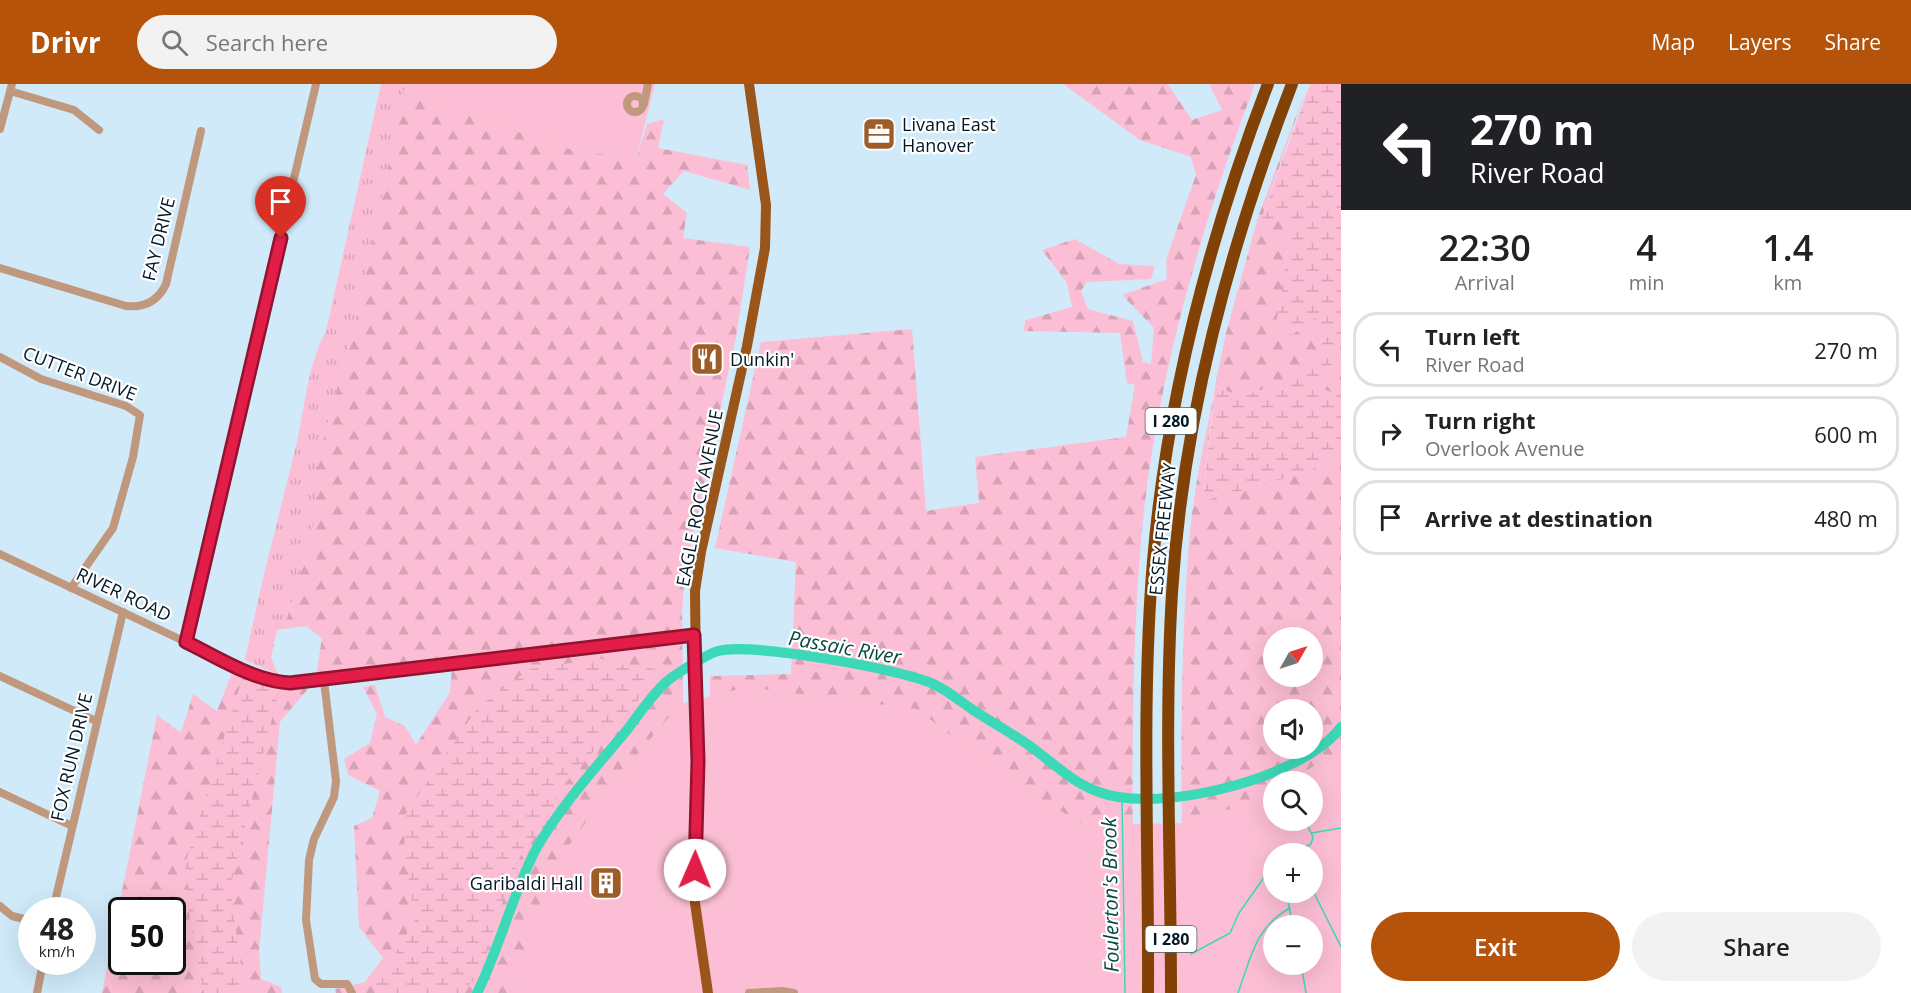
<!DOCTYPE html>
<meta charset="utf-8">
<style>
body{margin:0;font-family:"Open Sans",sans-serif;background:#f2f2f2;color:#222;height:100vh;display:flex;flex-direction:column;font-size:22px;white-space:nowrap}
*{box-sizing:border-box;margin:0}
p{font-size:20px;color:#767676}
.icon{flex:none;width:33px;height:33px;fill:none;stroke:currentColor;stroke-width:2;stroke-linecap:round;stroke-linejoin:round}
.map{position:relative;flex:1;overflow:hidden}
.side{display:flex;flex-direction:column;background:#fff;width:570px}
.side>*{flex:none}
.guide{background:#202124;color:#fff;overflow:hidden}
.needle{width:39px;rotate:51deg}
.tools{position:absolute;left:1263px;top:543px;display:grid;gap:12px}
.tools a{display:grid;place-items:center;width:60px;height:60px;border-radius:50%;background:#fff;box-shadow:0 6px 24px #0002;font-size:30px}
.speed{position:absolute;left:18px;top:813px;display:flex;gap:12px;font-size:30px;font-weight:700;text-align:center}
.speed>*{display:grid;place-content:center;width:78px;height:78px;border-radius:50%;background:#fff;box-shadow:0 6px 24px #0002;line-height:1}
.speed small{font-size:15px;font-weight:400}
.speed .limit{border:3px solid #111;border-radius:9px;background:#fff;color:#111}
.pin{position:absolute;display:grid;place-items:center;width:51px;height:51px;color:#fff;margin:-62px -26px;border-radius:50% 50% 50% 0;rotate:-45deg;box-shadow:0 0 6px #0007}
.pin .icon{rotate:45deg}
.me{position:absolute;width:66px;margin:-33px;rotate:1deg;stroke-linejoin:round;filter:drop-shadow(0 0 4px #0008)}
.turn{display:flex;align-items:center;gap:21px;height:126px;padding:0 30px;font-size:27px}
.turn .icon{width:78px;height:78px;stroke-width:2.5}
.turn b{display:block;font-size:42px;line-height:51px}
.eta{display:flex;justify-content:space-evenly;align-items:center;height:102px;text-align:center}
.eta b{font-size:36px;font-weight:600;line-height:42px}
.action{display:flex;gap:12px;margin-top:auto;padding:12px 30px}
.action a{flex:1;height:69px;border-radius:36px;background:#b45309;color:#fff;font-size:24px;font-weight:600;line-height:69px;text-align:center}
.action a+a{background:#f2f2f2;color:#222}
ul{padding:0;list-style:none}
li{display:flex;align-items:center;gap:18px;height:75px;margin:0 12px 9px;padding:0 18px;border:3px solid #e0e0e0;border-radius:24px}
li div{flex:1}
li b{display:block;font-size:22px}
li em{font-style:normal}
header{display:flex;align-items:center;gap:36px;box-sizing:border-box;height:84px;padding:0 30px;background:#b45309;color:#fff}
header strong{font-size:28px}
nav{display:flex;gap:33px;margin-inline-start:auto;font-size:21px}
.search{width:420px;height:54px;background:#f2f2f2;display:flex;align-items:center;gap:15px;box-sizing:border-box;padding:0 21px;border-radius:33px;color:#767676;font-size:22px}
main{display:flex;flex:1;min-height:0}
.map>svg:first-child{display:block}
</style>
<header>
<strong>Drivr</strong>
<div class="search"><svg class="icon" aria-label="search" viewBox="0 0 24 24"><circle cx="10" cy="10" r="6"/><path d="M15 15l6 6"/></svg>Search here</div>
<nav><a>Map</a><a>Layers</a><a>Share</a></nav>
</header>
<main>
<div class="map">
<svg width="1341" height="909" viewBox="0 0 1341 909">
<defs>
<pattern id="grass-tufts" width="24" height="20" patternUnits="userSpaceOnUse" patternTransform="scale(1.5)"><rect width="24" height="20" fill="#fcbed4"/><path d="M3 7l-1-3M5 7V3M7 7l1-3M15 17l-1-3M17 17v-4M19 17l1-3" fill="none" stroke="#d6a3b6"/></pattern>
<pattern id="forest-firs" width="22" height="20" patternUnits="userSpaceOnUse" patternTransform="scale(1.5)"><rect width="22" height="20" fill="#fcbed4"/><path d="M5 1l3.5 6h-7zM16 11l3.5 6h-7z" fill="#d6a3b6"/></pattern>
<pattern id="wetland-marsh" width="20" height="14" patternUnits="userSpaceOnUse" patternTransform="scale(1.5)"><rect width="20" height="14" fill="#fcbed4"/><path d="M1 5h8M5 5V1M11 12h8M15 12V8" fill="none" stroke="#d6a3b6"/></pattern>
</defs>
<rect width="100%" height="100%" fill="#d0eafa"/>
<!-- grass -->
<path fill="url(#grass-tufts)" d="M381,0h24l-45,219 -43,159v51l-33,116 -7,1 -6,27 7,18 -33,-15c14,-70 33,-140 50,-210 11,-43 10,-78 31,-119z"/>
<!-- forest -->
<g fill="url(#forest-firs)" fill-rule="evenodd">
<polygon points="405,0 462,0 570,65 636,75 647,40 664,35 658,64 747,81 750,106 684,87 663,110 687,129 683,154 750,163 736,253 685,488 682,529 685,774 662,909 336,909 335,905 365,898 383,874 359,843 354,742 372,734 380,707 348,691 344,675 370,659 377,630 363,603 375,601 385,633 405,642 416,661 450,608 452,583 315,599 322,554 306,542 284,545 317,429 317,378 360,219"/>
<path d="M1063,0h105l24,36 30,-10 -13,-26h46c-58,154 -105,316 -116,482 -10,141 -5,285 -6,427l-425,-79 2,-238 81,-2 5,-112 -81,-14 46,-206 151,-13 14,182 53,-8 -4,-46 151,-20 9,-52 -8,-2 -7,-50 -97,-2 3,-11 46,-13 -5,-24 -25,-33 33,-11 44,25 36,2 -4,13 -64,3 -6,9 7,18 45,12 10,41 8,2 3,-36 -32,-33 45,-16 -1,-19 30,-85 -5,-18 -51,-17z"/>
<polygon points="1308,0 1260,139 1279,127 1291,144 1277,237 1319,230 1323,274 1283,300 1239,312 1215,302 1226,249 1258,133"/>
<polygon points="1341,262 1341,306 1335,310 1320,304"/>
<path d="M1213,315l-10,101 99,-26 39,-18v537h-158c0,-150 -6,-301 6,-451 4,-48 14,-96 24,-143zM1274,554h38v38h-38zM1274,626h38v38h-38zM1274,698h38v38h-38zM1274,770h38v38h-38zM1274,842h38v38h-38z"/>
<path d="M232,589l76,16 -28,33 -21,229 2,28 20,8 1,6h-180l55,-278 24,18 12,-39 24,17zM122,826h50v52h-50z"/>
</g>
<!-- wetland -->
<g fill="url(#wetland-marsh)">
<polygon points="1310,0 1341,0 1341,262 1320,304 1335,310 1341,306 1341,372 1302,390 1203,417 1215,302 1239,312 1283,300 1323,273 1319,231 1292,251 1277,237 1291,144 1279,127 1271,145 1260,139"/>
<path d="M603,574c20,13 39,2 59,15l-106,121 -4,35 -26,13 -25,64 -20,66 -19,21h-87l-3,-7 18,-24 25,-42 -11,-72 2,-35 72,-106 52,-38z"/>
<polygon points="245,586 281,598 230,803 245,909 204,909 190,839 185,780"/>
</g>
<!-- park -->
<g fill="#fcbed4" fill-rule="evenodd">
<polygon points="406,0 655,0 636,75 570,65 403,10"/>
<path d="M747,603l170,22 94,73 74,43 101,-2 79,-25 8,-6 1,28h38v-38l-22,-1 51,-32v244h-831l41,-123 72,-99 57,-67zM1274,770h38v38h-38zM1274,842h38v38h-38z"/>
</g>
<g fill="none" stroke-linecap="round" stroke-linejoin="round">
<!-- stream -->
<g stroke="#3cd9b9" stroke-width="1.5">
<polyline points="1287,682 1288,698"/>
<polyline points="1122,713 1125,909"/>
<polyline points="1312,749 1341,744"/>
<polyline points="1292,770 1311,760 1313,753 1305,736"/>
<polyline points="1312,805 1341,863"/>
<polyline points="1286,808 1293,842"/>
<polyline points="1191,870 1230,849 1239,829 1274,779"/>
<polyline points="1301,880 1306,909"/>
<path d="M1238,909c13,-35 17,-66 52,-85"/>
</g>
<!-- river -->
<path stroke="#3cd9b9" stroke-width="10" d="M477,909c23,-46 35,-98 59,-144 23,-41 61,-83 91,-119 12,-16 24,-34 39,-48 8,-7 41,-28 52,-31 32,-9 181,18 213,32 15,6 29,18 42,27 20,13 42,25 61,39 20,15 41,35 65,43 59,23 205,-14 242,-65"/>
<!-- minor -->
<g stroke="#c0987d" stroke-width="8">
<polyline points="10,7 74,26 99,46"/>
<circle cx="635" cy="20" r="8"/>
<polyline points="644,20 648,0"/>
<polyline points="0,45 12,0"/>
<path d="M0,184l126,38c18,2 32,-5 40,-22l35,-153"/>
<polyline points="0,273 41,295 126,322 140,331 133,373 113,444 71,504"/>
<polyline points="0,470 245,586 281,598 324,597 694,551"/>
<polyline points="186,558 316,0"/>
<polyline points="0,592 96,637"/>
<polyline points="324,597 336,697 334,713 314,755 309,776 306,836 315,895 321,900 347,900 352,909"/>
<polyline points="0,708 72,742"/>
<polyline points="0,822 12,832 32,837"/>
<polyline points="53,826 123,528"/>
<polyline points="37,909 43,878"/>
<polyline points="749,909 782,907 794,909"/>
</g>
<!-- major -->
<polyline stroke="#9a551a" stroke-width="10" points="708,909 695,819 697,677 695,507 701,468 747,262 765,164 766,121 749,0"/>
<!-- highway -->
<g stroke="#824205" stroke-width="12">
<path d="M1148,909c1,-144 -7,-288 5,-432 14,-165 56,-323 115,-477"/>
<path d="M1171,909c0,-133 -7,-267 1,-400 11,-176 57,-345 120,-509"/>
</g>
</g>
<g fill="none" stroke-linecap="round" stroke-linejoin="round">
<defs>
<path id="route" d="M281,154l-95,404c33,16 68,39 104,41l404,-48 4,126 -3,109"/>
</defs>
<!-- route casing -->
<use href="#route" stroke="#92132f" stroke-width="15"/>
<!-- route -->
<use href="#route" stroke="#e11d48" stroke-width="10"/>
</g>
<!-- icons -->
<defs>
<symbol id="office-square" viewBox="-11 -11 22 22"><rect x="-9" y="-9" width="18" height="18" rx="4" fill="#9d5c28" stroke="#fff"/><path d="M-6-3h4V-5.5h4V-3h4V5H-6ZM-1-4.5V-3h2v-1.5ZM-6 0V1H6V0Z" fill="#fff"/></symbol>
<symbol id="restaurant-square" viewBox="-11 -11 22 22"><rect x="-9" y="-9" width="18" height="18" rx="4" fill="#9d5c28" stroke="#fff"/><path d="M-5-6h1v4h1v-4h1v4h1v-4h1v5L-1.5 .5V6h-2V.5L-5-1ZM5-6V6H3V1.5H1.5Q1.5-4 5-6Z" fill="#fff"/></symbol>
<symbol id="building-square" viewBox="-11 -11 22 22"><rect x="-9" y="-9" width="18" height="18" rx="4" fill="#9d5c28" stroke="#fff"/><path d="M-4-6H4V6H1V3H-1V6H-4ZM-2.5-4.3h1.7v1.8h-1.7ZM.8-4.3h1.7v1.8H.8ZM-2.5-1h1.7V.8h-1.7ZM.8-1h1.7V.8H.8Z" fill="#fff"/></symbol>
</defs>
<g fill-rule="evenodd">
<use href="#office-square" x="860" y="31" width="38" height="38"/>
<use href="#restaurant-square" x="688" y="256" width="38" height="38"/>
<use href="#building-square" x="587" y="780" width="38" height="38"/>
</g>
<g text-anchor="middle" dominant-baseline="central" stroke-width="4.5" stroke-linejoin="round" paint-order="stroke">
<!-- shield labels -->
<g fill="#fff" stroke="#4c5d67" stroke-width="1.5">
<rect x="1145.5" y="324" width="51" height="26" rx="4.5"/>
<rect x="1145.5" y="842" width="51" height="26" rx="4.5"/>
</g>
<g font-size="16" font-weight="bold" fill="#001826">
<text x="1171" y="337">I 280</text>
<text x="1171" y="855">I 280</text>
</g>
<!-- poi labels -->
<g font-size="18" fill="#001826" stroke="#fff" text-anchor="start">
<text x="902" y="40">Livana East<tspan x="902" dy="21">Hanover</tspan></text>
<text x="730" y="275">Dunkin'</text>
<text x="583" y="799" text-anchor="end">Garibaldi Hall</text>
</g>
<!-- street labels -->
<g font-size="18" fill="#001826" stroke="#fff">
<text transform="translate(158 155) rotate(-76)">FAY DRIVE</text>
<text transform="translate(80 289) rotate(21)">CUTTER DRIVE</text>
<text transform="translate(699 414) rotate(-79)">EAGLE ROCK AVENUE</text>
<text transform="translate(1162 445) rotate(-84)">ESSEX FREEWAY</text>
<text transform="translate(124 510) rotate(25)">RIVER ROAD</text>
<text transform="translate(71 673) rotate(-77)">FOX RUN DRIVE</text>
</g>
<!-- water labels -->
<g font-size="20" font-style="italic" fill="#064a3d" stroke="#fff">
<text transform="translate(845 563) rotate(10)">Passaic River</text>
<text transform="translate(1110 811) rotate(-91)">Foulerton's Brook</text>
</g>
</g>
</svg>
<div class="tools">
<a><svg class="needle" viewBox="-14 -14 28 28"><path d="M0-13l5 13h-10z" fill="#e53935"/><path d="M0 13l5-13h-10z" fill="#767676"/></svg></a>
<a><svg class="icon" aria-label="sound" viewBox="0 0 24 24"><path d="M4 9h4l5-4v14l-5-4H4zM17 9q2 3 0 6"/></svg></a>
<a><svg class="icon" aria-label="search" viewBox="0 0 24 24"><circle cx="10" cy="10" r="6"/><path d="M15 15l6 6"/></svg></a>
<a>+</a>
<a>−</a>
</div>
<div class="speed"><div>48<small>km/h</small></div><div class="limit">50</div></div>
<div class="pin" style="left:281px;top:154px;background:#d93025"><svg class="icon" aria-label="arrive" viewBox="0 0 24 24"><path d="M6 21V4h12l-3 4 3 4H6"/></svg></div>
<svg class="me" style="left:695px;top:786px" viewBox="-20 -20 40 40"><circle r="19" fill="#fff"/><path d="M0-13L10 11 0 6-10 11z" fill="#e11d48"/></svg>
</div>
<section class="side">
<div class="guide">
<div class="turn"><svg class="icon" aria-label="left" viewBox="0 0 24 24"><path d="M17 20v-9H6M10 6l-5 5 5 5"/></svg><div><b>270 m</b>River Road</div></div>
</div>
<div class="eta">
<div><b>22:30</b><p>Arrival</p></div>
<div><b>4</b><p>min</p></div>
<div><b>1.4</b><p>km</p></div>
</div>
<ul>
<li><svg class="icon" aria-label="left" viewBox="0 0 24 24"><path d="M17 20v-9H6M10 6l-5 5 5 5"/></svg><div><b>Turn left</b><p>River Road</p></div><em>270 m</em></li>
<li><svg class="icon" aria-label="right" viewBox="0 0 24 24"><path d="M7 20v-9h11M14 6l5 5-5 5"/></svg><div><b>Turn right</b><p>Overlook Avenue</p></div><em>600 m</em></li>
<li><svg class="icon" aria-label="arrive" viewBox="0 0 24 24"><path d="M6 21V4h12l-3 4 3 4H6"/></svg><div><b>Arrive at destination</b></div><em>480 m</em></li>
</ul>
<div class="action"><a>Exit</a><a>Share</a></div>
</section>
</main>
